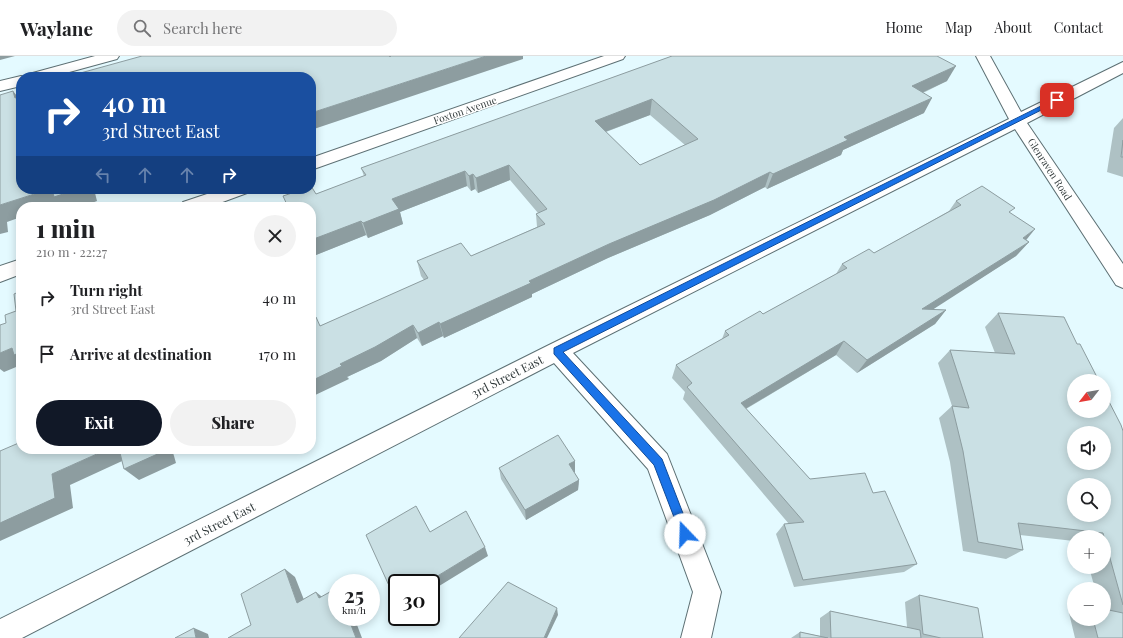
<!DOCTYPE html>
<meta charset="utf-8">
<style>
body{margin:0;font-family:"Playfair Display",serif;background:#f2f2f2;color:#202124;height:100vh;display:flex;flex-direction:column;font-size:15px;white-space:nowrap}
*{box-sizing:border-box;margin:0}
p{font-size:13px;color:#757577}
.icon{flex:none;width:22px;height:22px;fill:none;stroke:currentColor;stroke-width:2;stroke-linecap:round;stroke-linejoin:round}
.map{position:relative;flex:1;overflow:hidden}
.details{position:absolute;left:16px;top:146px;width:300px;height:252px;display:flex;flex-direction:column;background:#fff;border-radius:16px;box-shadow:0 2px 10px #0003}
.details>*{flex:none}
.hud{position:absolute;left:16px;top:16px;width:300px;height:122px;border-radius:16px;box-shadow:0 2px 10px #0003;background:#1a4fa0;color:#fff;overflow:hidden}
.needle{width:26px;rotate:239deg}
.controls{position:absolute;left:1067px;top:318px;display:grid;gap:8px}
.controls a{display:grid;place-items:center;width:44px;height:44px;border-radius:50%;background:#fff;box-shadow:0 2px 10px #0003;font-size:20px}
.speed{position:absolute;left:328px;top:518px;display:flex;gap:8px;font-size:20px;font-weight:700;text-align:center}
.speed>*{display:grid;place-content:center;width:52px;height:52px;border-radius:50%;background:#fff;box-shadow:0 2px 10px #0003;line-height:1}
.speed small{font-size:10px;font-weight:400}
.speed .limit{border:2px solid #111;border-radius:6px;background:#fff;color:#111}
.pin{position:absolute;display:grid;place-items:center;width:34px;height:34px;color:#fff;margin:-17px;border-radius:8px;box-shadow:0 2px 6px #0006}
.me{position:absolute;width:44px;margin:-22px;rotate:339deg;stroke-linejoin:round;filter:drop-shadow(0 0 3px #0008)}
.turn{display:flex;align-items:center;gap:14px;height:84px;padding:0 20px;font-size:18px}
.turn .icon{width:52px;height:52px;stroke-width:2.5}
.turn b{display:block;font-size:28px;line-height:34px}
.lanes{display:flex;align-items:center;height:38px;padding:0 20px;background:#0003;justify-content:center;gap:20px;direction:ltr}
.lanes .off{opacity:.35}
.round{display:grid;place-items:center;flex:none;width:42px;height:42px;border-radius:21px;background:#f2f2f2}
.summary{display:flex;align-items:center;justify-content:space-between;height:68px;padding:0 20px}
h1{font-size:24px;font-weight:800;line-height:30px}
.button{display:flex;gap:8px;margin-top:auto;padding:8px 20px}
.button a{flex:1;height:46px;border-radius:24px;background:#111827;color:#fff;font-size:16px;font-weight:800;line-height:46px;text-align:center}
.button a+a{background:#f2f2f2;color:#202124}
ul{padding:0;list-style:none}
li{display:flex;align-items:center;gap:12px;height:56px;padding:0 20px}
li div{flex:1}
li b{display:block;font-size:15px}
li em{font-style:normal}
header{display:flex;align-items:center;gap:24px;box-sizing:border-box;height:56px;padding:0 20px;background:#fff;border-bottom:1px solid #e0e0e0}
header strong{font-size:19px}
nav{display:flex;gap:22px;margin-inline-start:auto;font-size:14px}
.search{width:280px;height:36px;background:#f2f2f2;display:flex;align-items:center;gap:10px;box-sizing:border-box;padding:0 14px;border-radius:22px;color:#757577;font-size:15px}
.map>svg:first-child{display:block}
</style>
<header>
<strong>Waylane</strong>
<div class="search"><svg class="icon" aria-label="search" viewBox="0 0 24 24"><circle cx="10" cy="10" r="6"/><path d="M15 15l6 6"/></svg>Search here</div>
<nav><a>Home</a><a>Map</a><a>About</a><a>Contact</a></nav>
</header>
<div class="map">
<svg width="1123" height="582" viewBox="0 0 1123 582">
<rect width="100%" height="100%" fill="#e4faff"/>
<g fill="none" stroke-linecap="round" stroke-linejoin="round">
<defs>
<g id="minor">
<polygon points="95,0 119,0 117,3 51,21 26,21 29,18"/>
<polygon points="604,0 625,0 623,3 311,114 311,102"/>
<polygon points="976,0 990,0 1021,56 1123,6 1123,17 1027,67 1123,208 1123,232 1116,229 1015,73 573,297 667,398 721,536 711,582 681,582 693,536 648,413 554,307 22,582 0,582 0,563 549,289 1009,63"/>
<polygon points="21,20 24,21 21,21 21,30 0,35 0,25"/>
<polygon points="222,133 250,133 247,137 209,151 181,151 183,146"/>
<polygon points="21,203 21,218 0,226 0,210"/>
</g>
</defs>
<!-- minor casing -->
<use href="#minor" stroke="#5d7074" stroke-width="2"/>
<!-- minor -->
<use href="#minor" fill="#fff" fill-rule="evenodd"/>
</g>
<!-- wall -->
<g fill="#aec1c4" fill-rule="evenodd">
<path d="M670,0h267l10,25 -24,12 1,20 -81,37 -2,5 -74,34 -2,-2 -55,28 -102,43 -76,36v3l-88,41 -1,-2 -21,10 -5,-8 -36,23 -34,16 2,2 -29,-53 104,-46 -3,-4 -4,-15 54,-5 66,-29 -1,-13 2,-1 -28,-33 -32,13 -3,-4 -4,2 -4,-5 -67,26 3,12 -35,14 -2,-3 -55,22v-50l5,-13 48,-18 -3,-8 309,-111zM650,59l35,30 -45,20 -34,-33z"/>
<polygon points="1123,62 1123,121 1107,116 1114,72"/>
<polygon points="956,145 1011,157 1026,184 1029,186 1016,200 932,253 946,254 935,268 857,317 836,299 746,353 810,423 873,437 917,508 904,516 794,531 776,478 784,468 789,468 683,343 685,336 672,322 676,309 722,283 725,275 763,258 836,218 842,208 874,197 949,155"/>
<polygon points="998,257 1077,288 1123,375 1123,582 1075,582 1069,557 1074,556 1074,563 1104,563 1104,533 1095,533 1089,511 1104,511 1104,481 1074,481 1074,485 1020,479 1023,494 1006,503 963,495 950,406 939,362 952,350 938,307 950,294 995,297 985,271"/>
<polygon points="575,405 575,416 574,416 579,424 578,434 526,464 501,423 499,412"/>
<polygon points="919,539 983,582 791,582 800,576 820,580 820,562 830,555 907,571 905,546"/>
</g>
<!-- shaded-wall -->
<g fill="#8d9da0">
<polygon points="0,0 15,0 0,4"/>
<polygon points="486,0 523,0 523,3 311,74 311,57"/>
<polygon points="956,10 947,25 904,45 912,30"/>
<polygon points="13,35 21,45 15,42"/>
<polygon points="932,42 924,57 843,94 841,99 767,133 773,118 844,81"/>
<polygon points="652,43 650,59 594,80 595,65"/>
<polygon points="509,109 510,124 478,137 476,122"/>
<polygon points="465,115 467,130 400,156 403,168 368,182 363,167 392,143"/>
<polygon points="770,116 765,131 710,159 608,202 532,238 532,241 444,282 440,268 529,225 609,188"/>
<polygon points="473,118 475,133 471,135 469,120"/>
<polygon points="50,133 94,133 97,145 81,151 63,151 61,149 53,151 21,151 21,161 7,166 8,176 0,178 0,149"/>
<polygon points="361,165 366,179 311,201 311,184"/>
<polygon points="1035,173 1023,188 1023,182"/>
<polygon points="1029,186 1016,200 912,267 922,253"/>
<polygon points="946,254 935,268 857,317 867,304"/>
<polygon points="439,266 443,280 422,290 418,277"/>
<polygon points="413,269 417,282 381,305 347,321 349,323 311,341 311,325 340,308"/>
<polygon points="844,285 836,299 735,359 741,347"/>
<polygon points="12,292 21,296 21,309 4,316 0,313 0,297"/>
<polygon points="108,393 123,393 133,400 70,429 73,452 0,485 0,467 52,418"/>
<polygon points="161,393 172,393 176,407 139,424 124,413"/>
<polygon points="575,405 575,416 568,419 569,408"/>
<polygon points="579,424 578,434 526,464 525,454"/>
<polygon points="485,491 488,500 431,535 431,527 426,527"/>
<polygon points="285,513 295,521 308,554 297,547"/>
<polygon points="316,536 326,544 319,542"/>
<polygon points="557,552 558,559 547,582 544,582"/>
<polygon points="348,561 354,561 362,582 356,582"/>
<polygon points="194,572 208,578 209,582 196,582"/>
</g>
<!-- building -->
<g fill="#cae0e4" stroke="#8d9da0" fill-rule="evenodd">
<polygon points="142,0 389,0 390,1 391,0 486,0 311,57 311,21 66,21"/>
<path d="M672,0h265l19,10 -44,20 20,12 -88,39 4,3 -75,34 -3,-2 -56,28 -105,44 -80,37 2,2 -91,41 -1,-2 -21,11 -5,-8 -38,22 -35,17 2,2 -31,15v-62l5,-2 4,9 108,-48 -11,-17 44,-18 10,13 74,-32 -9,-10 11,-5 -38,-44 -33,13 -3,-4 -4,2 -4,-5 -73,28 7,10 -36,14 -2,-2 -50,19v-33h-23l-5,-11 21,-7h7v-3l5,8 50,-19 -5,-7zM652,43l46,40 -58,26 -45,-44z"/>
<polygon points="13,35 15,42 21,40 21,133 50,133 0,149 0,39"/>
<polygon points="1123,84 1123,101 1121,101"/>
<polygon points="982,130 1015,152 1009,156 1035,173 1023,182 1029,186 922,253 946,254 867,304 844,285 741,347 810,423 865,417 873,437 885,435 917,508 803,524 784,468 804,466 687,331 692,327 676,309 729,279 725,275 760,255 763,258 847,212 842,208 869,193 874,197 961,149 956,145"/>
<polygon points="52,133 78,133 54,141"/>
<polygon points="21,235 21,296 14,299 12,292 0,297 0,269 6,267 5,259 16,255 14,238"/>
<path d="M998,257l66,4 13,27h3l19,37h-25v30h30v-19l17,33 2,6v174l-20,-72 -85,-10 5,27 -45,-8 -15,-91 -11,-45 17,2 -19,-58 65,4zM1074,377h30v30h-30zM1074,429h30v30h-30z"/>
<polygon points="558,379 575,405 569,408 579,424 525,454 499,412"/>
<polygon points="21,386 21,393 108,393 52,418 55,442 0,467 0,395"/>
<polygon points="119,393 161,393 162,396 124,413"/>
<polygon points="416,450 430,476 466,455 485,491 426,527 397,527 397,545 396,545 366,479"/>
<polygon points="285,513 297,547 316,536 319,542 337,532 337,561 348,561 356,582 228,582 251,569 241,538"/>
<polygon points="508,526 557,552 544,582 459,582"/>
<polygon points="919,539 978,552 983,582 941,582 923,578"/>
<polygon points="1104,553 1123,557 1123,582 1098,582 1093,563 1104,563"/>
<polygon points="830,555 920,574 921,582 831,582"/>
<polygon points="194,572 196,582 175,582"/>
<polygon points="800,576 828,582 800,582"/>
</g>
<!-- route -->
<polygon fill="#1a73e8" stroke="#114b97" points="1055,43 1061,44 563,296 662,403 691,478 689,482 685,484 682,482 654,409 554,298 554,292"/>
<g text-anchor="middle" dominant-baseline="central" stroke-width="3" stroke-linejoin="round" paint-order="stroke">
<!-- far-street labels -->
<g font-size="10" fill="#323b3c" stroke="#fff">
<text transform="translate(465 54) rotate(-19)">Foxton Avenue</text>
<text transform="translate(1050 113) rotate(57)">Glenraven Road</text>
</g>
<!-- street labels -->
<g font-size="12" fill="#323b3c" stroke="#fff">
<text transform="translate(507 320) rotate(-27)">3rd Street East</text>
<text transform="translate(219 467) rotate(-27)">3rd Street East</text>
</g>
</g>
</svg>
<div class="controls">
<a><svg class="needle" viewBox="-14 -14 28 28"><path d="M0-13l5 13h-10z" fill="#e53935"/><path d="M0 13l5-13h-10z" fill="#757577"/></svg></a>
<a><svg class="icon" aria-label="sound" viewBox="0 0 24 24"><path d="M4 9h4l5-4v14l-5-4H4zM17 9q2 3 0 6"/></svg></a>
<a><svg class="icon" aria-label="search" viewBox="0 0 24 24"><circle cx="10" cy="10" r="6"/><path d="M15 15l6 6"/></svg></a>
<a>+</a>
<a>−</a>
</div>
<div class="speed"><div>25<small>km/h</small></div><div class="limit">30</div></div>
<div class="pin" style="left:1057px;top:44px;background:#d93025"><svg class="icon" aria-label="arrive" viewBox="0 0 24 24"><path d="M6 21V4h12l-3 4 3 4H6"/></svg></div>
<svg class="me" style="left:685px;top:478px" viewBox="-20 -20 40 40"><circle r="19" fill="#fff"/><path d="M0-13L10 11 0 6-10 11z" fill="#1a73e8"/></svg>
<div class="hud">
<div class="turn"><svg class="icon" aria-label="right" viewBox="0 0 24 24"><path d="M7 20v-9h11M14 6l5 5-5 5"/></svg><div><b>40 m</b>3rd Street East</div></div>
<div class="lanes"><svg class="icon off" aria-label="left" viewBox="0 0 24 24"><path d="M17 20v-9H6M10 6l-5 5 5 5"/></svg><svg class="icon off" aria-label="ahead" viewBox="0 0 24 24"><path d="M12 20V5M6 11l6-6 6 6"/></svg><svg class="icon off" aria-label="ahead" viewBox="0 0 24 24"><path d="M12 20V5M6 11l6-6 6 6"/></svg><svg class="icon" aria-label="right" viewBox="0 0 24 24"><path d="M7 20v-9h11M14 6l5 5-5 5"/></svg></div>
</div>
<section class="details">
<div class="summary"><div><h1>1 min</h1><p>210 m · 22:27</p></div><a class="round"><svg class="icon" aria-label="close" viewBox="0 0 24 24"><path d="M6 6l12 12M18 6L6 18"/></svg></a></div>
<ul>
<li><svg class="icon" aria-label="right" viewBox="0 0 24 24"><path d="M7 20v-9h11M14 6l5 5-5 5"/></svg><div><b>Turn right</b><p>3rd Street East</p></div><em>40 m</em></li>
<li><svg class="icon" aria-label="arrive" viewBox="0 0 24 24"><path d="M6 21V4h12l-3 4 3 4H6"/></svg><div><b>Arrive at destination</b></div><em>170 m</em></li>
</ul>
<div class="button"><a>Exit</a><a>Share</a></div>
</section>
</div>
